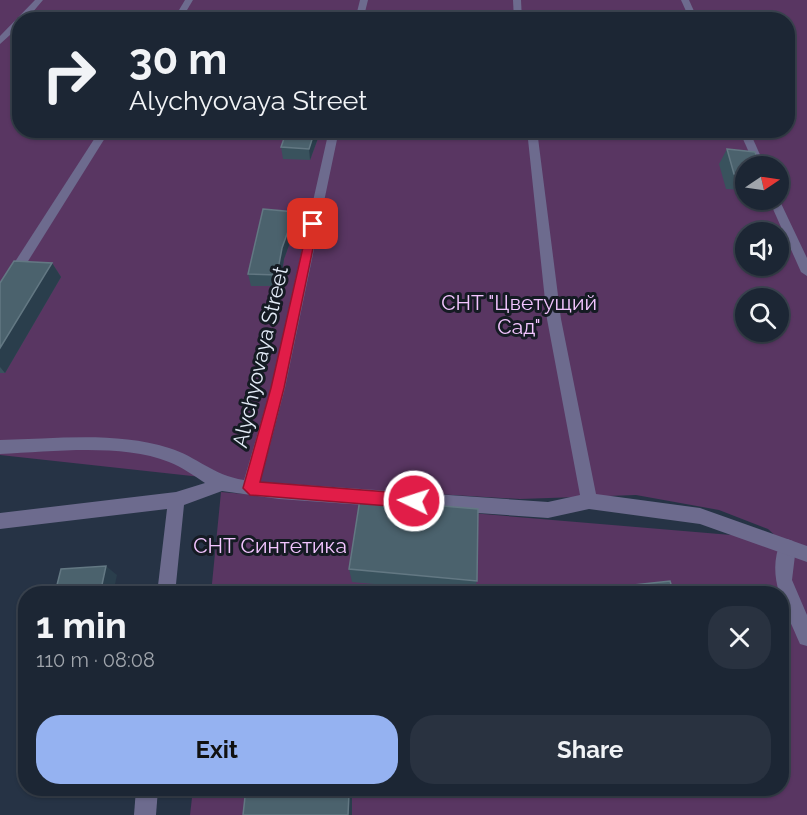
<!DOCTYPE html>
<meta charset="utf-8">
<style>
body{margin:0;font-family:Raleway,sans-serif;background:#293240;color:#f1f3f6;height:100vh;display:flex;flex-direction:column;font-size:22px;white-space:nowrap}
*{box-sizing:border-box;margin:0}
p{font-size:20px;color:#a0a5ac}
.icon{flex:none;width:33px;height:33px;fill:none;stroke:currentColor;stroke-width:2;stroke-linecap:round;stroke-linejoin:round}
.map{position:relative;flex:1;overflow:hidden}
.details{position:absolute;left:18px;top:586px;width:771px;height:210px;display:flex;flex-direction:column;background:#1c2634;border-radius:24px;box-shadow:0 2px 4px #0004,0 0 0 2px #3a434f}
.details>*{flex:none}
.hud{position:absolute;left:12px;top:12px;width:783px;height:126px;border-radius:24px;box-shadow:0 2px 4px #0004,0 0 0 2px #3a434f;background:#1c2634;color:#f1f3f6;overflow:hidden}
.needle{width:39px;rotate:77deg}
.tools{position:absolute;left:735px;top:156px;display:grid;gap:12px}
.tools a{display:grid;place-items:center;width:54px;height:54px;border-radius:50%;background:#1c2634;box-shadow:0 2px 4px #0004,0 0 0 2px #3a434f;font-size:30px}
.pin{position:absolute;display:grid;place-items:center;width:51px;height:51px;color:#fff;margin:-26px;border-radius:12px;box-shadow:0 3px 9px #0006}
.me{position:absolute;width:66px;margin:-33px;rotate:274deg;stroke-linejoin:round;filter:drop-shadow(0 0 4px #0008)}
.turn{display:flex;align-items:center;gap:21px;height:126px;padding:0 18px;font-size:27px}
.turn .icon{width:78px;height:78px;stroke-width:2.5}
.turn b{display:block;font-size:42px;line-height:51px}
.round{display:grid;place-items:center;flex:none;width:63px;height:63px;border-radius:24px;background:#293240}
.head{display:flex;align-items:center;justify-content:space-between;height:102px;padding:0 18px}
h1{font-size:36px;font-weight:700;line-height:45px}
.cta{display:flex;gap:12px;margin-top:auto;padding:12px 18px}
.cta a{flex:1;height:69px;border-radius:24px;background:#95b2f1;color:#111;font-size:24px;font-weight:700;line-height:69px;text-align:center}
.cta a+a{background:#293240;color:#f1f3f6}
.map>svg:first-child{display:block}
</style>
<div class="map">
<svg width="807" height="815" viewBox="0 0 807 815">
<rect width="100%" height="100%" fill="#263345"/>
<!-- green -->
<path fill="#593662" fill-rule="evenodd" d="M0,0h807v815h-617l3,-26h589v-195h-571l10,-102 558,47 -11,-10 -49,-19 -83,-15 -116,4 -264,-16 -256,-28zM20,20h768v110h-768zM746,166h32v34h-32zM746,232h32v34h-32zM746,298h32v34h-32z"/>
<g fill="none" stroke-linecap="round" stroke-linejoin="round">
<!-- lane -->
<path fill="#6d6b8e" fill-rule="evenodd" d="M787,539l6,2 3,6 -4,33 15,35v31l-7,-2c-14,-34 -35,-67 -19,-103z"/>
<!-- street -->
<g fill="#6d6b8e" fill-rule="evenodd">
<polygon points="35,0 43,0 26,20 20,20 20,26 0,44 0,36"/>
<polygon points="185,0 193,0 181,20 173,20"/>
<polygon points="360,0 368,0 363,20 355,20"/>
<polygon points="513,0 521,0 522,20 514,20"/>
<polygon points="681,0 689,0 698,20 690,20"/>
<polygon points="100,130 110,130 5,298 0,300 0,285"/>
<path d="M329,130h10l-54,258 -25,94 288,20 32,-7 -33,-176 -20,-189h10l24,189 35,175 104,14 107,38v16l-107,-38 -111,-15 -41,9 -269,-19 -57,-8 -38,14 -9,89h-18l10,-85 -167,20v-16l176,-21 29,-9c-12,-8 -23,-16 -36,-21 -49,-19 -117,-10 -169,-8v-14c55,-1 115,-9 169,8 29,9 43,27 75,32l27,-92z"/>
<polygon points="739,130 749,130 765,166 755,166"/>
<polygon points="778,197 807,258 807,276 801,272 769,200 778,200"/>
<polygon points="136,789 158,789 156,815 134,815"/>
</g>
</g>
<!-- wall -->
<g fill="#39525d">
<polygon points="321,130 310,160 283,159 281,147"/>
<polygon points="727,149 746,166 746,190 726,189 719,164"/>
<polygon points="297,223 284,259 280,286 251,286 248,274"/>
<polygon points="52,263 61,277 5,373 0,373 0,283"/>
<polygon points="349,569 477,581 473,593 352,582"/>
<polygon points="597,589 674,594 593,594"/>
</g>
<!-- shaded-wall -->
<g fill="#2a3e4c">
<polygon points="315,130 321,130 310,160 309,149"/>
<polygon points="295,212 297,223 284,259 280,286 277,275 282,248"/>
<polygon points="52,263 61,277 5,373 0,367 0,348"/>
<polygon points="106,566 117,575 113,594 100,594"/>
<polygon points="349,794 352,795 352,815 348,815"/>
</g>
<!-- building -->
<g fill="#4b626d" stroke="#637883" stroke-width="1.5">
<polygon points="287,130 315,130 309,149 281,147"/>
<polygon points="727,149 755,152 760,166 746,166 746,174 734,174"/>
<polygon points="263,209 295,212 282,248 277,275 248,274"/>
<polygon points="14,261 52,263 0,348 0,283"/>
<polygon points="360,499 478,509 477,581 349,569"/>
<polygon points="106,566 100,594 38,594 55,593 61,569"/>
<polygon points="670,581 674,594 599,594 597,589"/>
<polygon points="349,794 348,815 243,815 245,797"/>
</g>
<!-- route -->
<polygon fill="#e11d48" stroke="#92132f" stroke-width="1.5" points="309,221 318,224 284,388 260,482 414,494 419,496 421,501 419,506 414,508 250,495 243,488 271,388"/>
<g text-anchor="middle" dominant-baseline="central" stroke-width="6" stroke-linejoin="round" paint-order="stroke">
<!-- park labels -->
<g font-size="21" fill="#f3c5ff" stroke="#151b23">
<text x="519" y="302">СНТ "Цветущий<tspan x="519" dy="24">Сад"</tspan></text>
<text x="270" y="545">СНТ Синтетика</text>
</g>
<!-- street labels -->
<g font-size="21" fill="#e3ebf7" stroke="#151b23">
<text transform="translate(260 357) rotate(-77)">Alychyovaya Street</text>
</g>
</g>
</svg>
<div class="tools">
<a><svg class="needle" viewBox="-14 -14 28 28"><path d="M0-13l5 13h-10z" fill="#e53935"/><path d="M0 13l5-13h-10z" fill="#a0a5ac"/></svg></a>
<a><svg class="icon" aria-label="sound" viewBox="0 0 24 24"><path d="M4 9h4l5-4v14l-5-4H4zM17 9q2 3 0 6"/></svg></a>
<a><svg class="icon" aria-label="search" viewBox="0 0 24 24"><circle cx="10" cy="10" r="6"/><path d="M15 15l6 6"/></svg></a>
</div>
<div class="pin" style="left:313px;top:224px;background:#d93025"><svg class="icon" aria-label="arrive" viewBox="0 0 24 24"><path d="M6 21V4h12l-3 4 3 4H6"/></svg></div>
<svg class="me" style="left:414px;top:501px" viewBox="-20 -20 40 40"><circle r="17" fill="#e11d48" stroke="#fff" stroke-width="3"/><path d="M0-11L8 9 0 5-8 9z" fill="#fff"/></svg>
<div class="hud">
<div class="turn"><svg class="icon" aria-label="right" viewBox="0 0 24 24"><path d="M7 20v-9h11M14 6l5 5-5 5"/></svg><div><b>30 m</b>Alychyovaya Street</div></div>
</div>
<section class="details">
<div class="head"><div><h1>1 min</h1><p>110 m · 08:08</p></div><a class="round"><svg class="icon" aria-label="close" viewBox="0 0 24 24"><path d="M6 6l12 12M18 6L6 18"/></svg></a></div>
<div class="cta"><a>Exit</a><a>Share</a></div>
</section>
</div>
